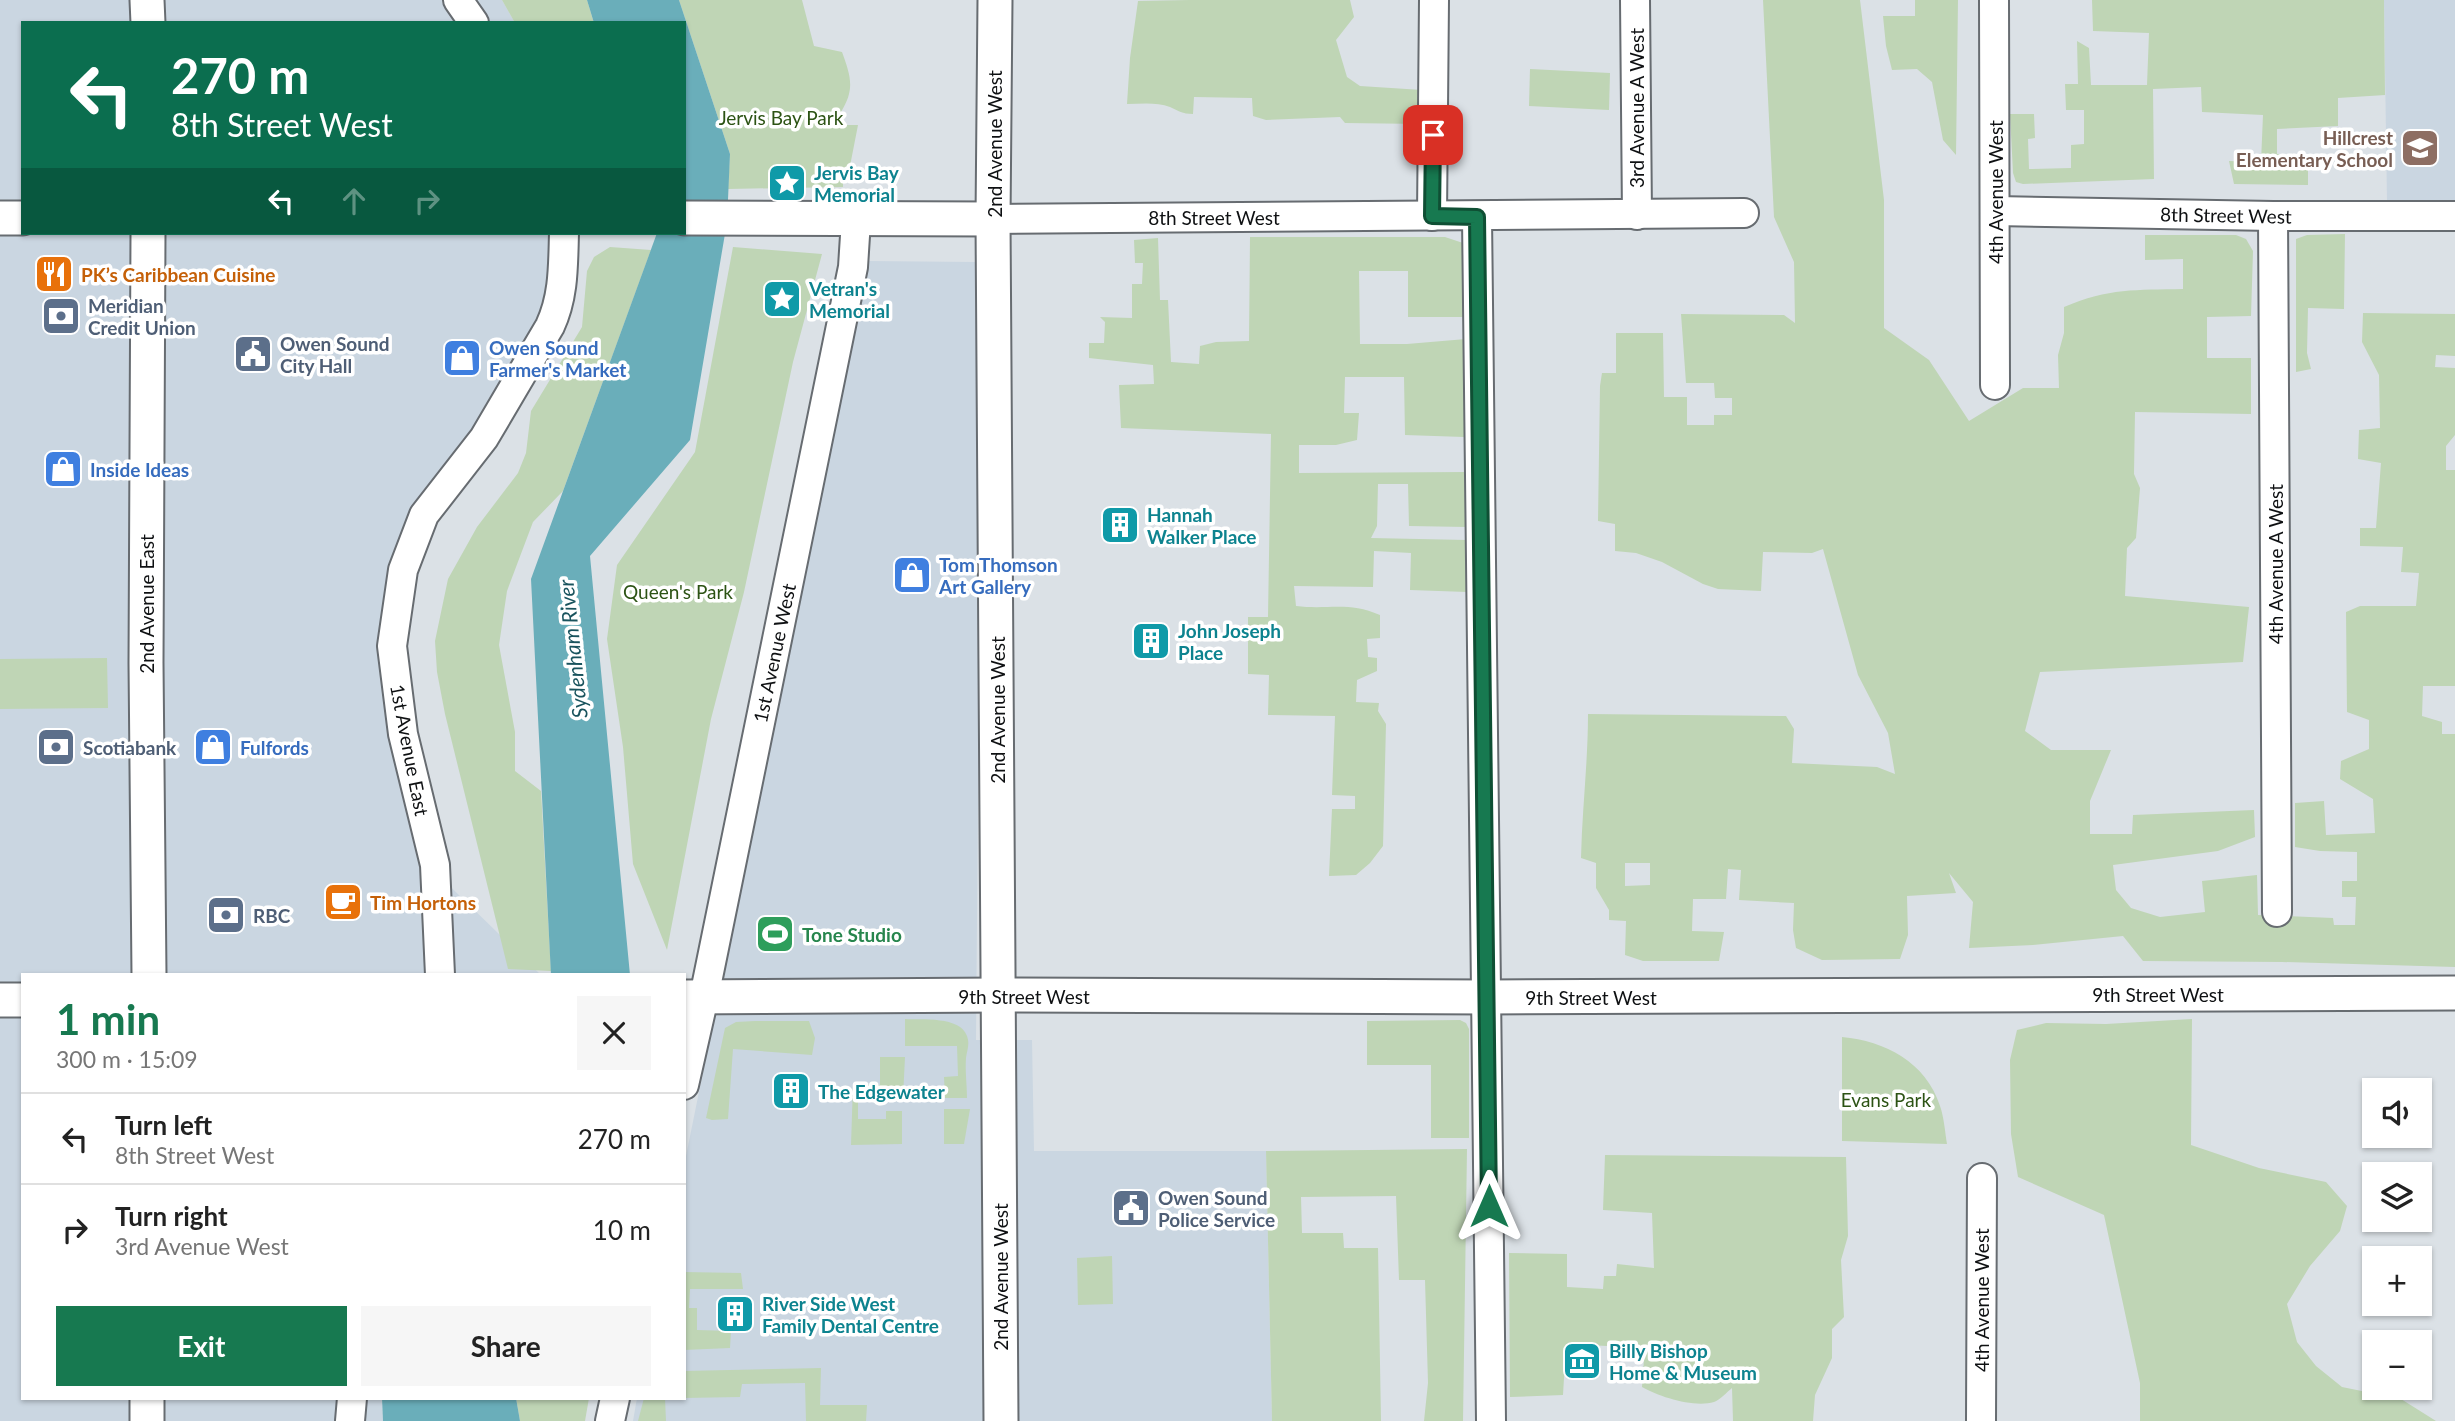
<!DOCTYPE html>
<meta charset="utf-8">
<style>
body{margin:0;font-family:Lato,sans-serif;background:#f6f6f6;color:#222;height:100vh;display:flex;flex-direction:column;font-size:26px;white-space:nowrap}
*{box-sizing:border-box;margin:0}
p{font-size:23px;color:#767676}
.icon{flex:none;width:38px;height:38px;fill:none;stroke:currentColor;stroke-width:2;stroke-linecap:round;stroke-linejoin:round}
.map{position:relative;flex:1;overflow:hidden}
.side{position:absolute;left:21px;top:973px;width:665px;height:427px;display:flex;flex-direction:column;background:#fff;border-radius:0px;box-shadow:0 2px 5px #0004}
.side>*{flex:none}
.banner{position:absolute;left:21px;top:21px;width:665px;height:214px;border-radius:0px;box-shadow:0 2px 5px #0004;background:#0b6e4f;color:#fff;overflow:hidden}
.tools{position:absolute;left:2362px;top:1078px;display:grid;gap:14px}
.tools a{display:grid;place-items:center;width:70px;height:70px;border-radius:0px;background:#fff;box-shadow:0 2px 5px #0004;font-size:35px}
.pin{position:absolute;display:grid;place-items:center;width:60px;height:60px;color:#fff;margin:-30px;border-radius:14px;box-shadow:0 4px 10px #0006}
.me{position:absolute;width:77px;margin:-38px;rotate:0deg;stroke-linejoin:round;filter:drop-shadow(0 0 5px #0008)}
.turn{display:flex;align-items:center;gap:24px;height:147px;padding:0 35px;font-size:32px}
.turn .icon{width:91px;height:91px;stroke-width:2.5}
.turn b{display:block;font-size:49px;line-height:60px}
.lanes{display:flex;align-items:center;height:66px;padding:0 35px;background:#0003;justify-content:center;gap:35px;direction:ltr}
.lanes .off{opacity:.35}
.round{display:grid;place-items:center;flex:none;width:74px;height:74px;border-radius:0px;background:#f6f6f6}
.headline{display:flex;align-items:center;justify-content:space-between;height:119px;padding:0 35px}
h1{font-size:42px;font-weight:700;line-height:52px;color:#177950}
.action{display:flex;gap:14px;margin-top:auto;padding:14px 35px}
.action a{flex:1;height:80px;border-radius:0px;background:#177950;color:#fff;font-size:28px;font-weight:700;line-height:80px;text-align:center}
.action a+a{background:#f6f6f6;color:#222}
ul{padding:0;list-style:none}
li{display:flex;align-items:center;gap:21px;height:91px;padding:0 35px;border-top:2px solid #e0e0e0}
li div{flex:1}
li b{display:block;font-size:26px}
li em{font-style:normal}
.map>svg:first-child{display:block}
</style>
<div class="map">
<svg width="2455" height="1421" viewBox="0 0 2455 1421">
<rect width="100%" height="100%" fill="#dbe1e6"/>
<!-- built -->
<g fill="#cad6e1">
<polygon points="0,0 502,0 515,23 23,23 23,203 0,203"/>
<polygon points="2384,0 2455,0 2455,201 2387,201"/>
<polygon points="184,233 554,233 549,303 396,566 427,864 541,975 23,975 23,1398 382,1398 383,1421 0,1421 0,234"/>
<polygon points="867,261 975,262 980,561 976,1040 1032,1040 1034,1151 1266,1151 1272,1421 633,1421 637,1398 684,1398 684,1166"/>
</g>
<!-- green -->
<g fill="#bfd5b5" fill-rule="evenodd">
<polygon points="502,0 587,0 594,23 515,23"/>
<path d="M679,0h123l12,46 28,6c9,25 13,37 -1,60l4,13h13l-8,41 -7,7v14l-115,2 2,-35z"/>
<path d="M1189,0h161l4,17 -18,23 11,37 13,9 62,4 1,34 -78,-1 -5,-6 -74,3 -13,-4 -1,-18 -58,-1 -1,17c-11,0 -14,-3 -23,-7 -13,-5 -29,-3 -43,-3l3,-46 8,-57z"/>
<path d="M1763,0h97l24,200v128l45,32 40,61 54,-33h36l-1,-33 6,-22v-26c45,-19 72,-17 119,-18v-30l-38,1v-25h91l10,4 7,12 -2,65 -44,1v41h44v56l-116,-2 -1,62 6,14 -4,50 -9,10 -2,48 124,11 -6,55 -203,10 -15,59 26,19h60l-21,51v33h42l1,-19 121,-5 1,27 -37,14 -105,14 3,25 15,18 29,9 45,-5 -3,-31 55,-6 1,40 75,3 1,7h21l1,-28h-14v-16h15v-29l-37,-1 -25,-4v-44l29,-2 2,34 49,-2 -2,-34 -33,-20 1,-18 28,-12v-29l-22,-8 -1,-100 14,-6h56l3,-33 -18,-1 2,-25 -43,-1v-18h16l5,-65 -23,-4 1,-29 21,-2 -1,-53 -17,-33 1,-29 92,1v42l-19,-1 -1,12 20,1v67l-9,11v24h9v216h-32l-1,30 20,6v12h13v233l-173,-5 -139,-1 -20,-25 -90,9 -64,3 4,-46 -24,-29 7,20 -49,3 1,39 -8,24 -78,1 -26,-12 -3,-18 1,-27 -55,-3 2,-30 -13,-1 -2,30h-33l-1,32 32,1 -5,29h-76l-18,-6 1,-34 -17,-1v-10l-13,-22v-25l-15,-5c1,-48 7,-95 7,-144l198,2 8,13 -2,34 85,4 18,7 -7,-41 -30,-58 -35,-126 -11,4 -49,-1 -2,39 -43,-2 -15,-5 -41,-22 -26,-9 -21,-2v-27l-17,-3 2,-135 2,-13h14v-40h47l1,64h23v28h27v-10h18v-17h-17l-1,-15h-28l-5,-69 103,1 11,8 -1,-61 -20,-45zM1625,863h25v22l-25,1z"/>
<polygon points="1915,0 1958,0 1956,155 1943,140 1932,82 1917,69 1892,70 1886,46 1883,16 1915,16"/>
<polygon points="2092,0 2384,0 2385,95 2338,98 2338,126 2277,129 2277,154 2308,155 2308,185 2234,184 2229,161 2261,162 2263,115 2202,112 2201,87 2153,89 2154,179 2023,184 2016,182 2013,173 2010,114 2034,114 2035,138 2028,139 2029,169 2071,168 2071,145 2084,144 2084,110 2066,110 2065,84 2078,84 2077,41 2089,48 2091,85 2147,85 2149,33 2093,31"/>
<polygon points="1530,69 1610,73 1609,110 1529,106"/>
<polygon points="2345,234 2344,309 2308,308 2307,353 2311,369 2296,372 2296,239 2307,235"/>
<path d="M1250,237h195l18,6 3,6 1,68h-59v-46h-49l1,73h47l59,-5 -2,98 -59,-2 -1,-58h-59l-1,36h15l-2,27 -21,5h-37v28l167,-1 1,55 -58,-1 -1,-42h-30l-1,42 -6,12 96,2v52l-57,-2 1,-37 -37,-2 -1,36 -79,-1 2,20c33,4 52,-5 84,9v23l-13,1 1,18 9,1v13l-20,9 -1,22 23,1 -1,8 8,13 -3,122 -13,17 -14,12 -27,1 3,-67h23v-13l-23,-1 3,-79 -67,-1 1,-40 -21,-1v-57h20l3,-183 -150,-6 -2,-43 35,-1 -1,-19 -64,-7v-15h15l1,-21 -5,-5 32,1v-34h10l1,-21h-8l-1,-23 24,-2 2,62h8l3,62 28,2 1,-18 16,-4 33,-1z"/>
<polygon points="610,247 651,250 563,491 533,522 507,591 499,645 515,732 515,771 541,791 551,971 508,969 445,714 437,672 435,641 448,579 477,527 518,473 526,453 531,411 582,327 587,271 594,257"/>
<polygon points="733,247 822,254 793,362 744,592 711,719 667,950 633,864 623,747 607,639 617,565 695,452"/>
<polygon points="107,658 108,708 0,709 0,659"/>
<path d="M905,1019c17,1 55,-3 62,17 3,8 0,14 -1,22 -1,13 1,27 1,40h-22l-1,-21 14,-1 -1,-30h-52z"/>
<polygon points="2192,1019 2191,1145 2259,1168 2326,1182 2347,1206 2340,1231 2310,1266 2287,1304 2297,1342 2316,1366 2342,1387 2401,1399 2436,1421 2140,1421 2140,1383 2104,1215 2018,1177 2011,1134 2010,1060 2017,1030 2046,1023 2106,1024"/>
<polygon points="1460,1020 1466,1023 1469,1029 1469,1138 1431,1138 1431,1065 1367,1065 1367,1021"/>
<polygon points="755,1021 809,1021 815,1038 812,1055 733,1049 728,1119 712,1120 706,1118 725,1028 736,1022"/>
<path d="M1842,1037c43,4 84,25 98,69 4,11 5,26 7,38l-105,-3z"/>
<polygon points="880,1057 905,1057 903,1098 858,1098 858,1119 886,1119 886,1111 902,1111 902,1144 851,1145 853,1084 880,1085"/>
<polygon points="944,1109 970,1109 964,1144 944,1144"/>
<polygon points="1467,1149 1463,1421 1424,1421 1428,1383 1425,1280 1399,1280 1396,1196 1301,1197 1302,1233 1343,1233 1344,1248 1378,1248 1381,1421 1272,1421 1266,1151"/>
<path d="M1605,1155l241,2 2,79 -7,24 3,57 -12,12v29l-17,37 -2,26h-80l-1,-33c-5,4 -12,12 -18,14 -20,6 -54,-5 -72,-15l2,-28 -16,-1v-11l-62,-3 -3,51 -53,2 -1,-144 58,1v33l36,2 1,-13h12l1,-12 37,4 -2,-55 -49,-3z"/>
<polygon points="1112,1256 1113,1304 1078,1305 1077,1258"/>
<polygon points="684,1272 741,1273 743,1289 690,1289 689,1308 697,1308 697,1330 731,1331 730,1348 684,1350"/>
<polygon points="821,1368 820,1405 867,1405 866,1421 806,1421 805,1383 742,1384 740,1397 684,1398 684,1371"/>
<polygon points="516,1398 589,1398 585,1421 520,1421"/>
<polygon points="644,1398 665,1398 666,1421 638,1421"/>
</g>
<!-- water -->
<g fill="#6aaeba">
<polygon points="587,0 679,0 730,154 727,222 690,440 590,556 630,975 551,975 531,579 657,233 684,233 684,23 594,23"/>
<polygon points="382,1398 516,1398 520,1421 383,1421"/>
</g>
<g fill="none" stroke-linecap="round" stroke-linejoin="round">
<defs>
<g id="minor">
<polyline points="458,0 474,23"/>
<polyline points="1635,0 1637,215"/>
<polyline points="1994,0 1995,385"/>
<polyline points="1996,211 2273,216 2455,216"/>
<polyline points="1432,216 1434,0"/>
<polyline points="2273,216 2277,912"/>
<polyline points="1477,217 1491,1421"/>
<polyline points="993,219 1744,213"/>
<path d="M440,975l-5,-110 -32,-131 -11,-88 11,-76 21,-55 60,-77 66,-112c14,-30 13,-61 14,-93"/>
<polyline points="684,1085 704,997 853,267 856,220"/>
<polyline points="350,1421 352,1398"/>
<polyline points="610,1421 615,1398"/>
<polyline points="1981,1421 1982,1178"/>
</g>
<g id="tertiary">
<polyline points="147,0 148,23"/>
<polyline points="995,0 993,219 1001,1421"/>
<polyline points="0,218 23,218"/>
<polyline points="684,218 993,219"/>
<polyline points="148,233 146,663 149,975"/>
<polyline points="684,997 1000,995 1488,997 2455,993"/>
<polyline points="0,1000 23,1000"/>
<polyline points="147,1421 147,1398"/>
</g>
</defs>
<!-- minor casing -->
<use href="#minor" stroke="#676c71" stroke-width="32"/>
<!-- tertiary casing -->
<use href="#tertiary" stroke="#676c71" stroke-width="37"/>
<!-- minor -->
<use href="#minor" stroke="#fff" stroke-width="28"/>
<!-- tertiary -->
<use href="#tertiary" stroke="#fff" stroke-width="33"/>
</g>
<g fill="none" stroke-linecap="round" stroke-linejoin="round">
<defs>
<polyline id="route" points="1433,135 1432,216 1477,217 1489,1206"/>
</defs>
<!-- route casing -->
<use href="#route" stroke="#0f4f34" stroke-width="18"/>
<!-- route -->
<use href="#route" stroke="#177950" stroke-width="12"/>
</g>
<!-- icons -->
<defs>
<symbol id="school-square" viewBox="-11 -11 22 22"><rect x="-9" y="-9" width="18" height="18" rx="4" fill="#8d6e63" stroke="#fff"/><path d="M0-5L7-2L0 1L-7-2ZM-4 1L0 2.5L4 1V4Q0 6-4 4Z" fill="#fff"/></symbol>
<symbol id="sight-square" viewBox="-11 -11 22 22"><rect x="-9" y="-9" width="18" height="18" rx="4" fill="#0f9aa8" stroke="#fff"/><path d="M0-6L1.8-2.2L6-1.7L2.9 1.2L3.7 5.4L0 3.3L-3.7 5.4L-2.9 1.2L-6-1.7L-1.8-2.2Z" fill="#fff"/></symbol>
<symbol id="restaurant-square" viewBox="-11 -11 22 22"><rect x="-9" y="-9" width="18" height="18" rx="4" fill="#e8710a" stroke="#fff"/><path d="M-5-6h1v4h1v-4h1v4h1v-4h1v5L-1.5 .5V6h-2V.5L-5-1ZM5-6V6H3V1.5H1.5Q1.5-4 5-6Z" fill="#fff"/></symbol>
<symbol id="bank-square" viewBox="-11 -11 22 22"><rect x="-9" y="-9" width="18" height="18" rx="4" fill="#5c6f8a" stroke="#fff"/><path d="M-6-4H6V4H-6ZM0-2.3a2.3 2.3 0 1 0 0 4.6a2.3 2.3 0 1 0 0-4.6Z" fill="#fff"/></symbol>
<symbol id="civic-square" viewBox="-11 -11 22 22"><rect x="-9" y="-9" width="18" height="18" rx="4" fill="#5c6f8a" stroke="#fff"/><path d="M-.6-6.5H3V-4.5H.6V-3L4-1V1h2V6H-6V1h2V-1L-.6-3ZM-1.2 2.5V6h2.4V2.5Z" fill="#fff"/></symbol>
<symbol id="shop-square" viewBox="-11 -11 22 22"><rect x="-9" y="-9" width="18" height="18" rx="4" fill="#3f7fe0" stroke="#fff"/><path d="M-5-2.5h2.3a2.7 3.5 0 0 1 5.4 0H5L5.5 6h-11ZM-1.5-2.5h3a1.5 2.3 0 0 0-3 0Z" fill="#fff"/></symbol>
<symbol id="building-square" viewBox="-11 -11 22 22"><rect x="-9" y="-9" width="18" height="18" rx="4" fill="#0f9aa8" stroke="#fff"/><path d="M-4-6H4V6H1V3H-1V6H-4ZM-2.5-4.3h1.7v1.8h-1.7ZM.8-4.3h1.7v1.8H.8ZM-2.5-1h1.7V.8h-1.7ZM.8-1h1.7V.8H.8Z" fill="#fff"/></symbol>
<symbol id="cafe-square" viewBox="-11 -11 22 22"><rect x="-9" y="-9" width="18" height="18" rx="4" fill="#e8710a" stroke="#fff"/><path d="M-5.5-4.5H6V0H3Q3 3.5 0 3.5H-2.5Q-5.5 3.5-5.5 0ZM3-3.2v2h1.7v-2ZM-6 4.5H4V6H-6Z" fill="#fff"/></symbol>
<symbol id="stadium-square" viewBox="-11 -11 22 22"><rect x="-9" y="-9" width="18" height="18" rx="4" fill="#2e9e5b" stroke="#fff"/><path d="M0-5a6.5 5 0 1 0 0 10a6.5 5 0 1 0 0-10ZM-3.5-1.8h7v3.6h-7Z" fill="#fff"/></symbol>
<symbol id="museum-square" viewBox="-11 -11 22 22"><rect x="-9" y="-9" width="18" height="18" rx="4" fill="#0f9aa8" stroke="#fff"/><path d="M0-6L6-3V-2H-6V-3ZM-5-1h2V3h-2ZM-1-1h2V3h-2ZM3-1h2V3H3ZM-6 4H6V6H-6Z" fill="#fff"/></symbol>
</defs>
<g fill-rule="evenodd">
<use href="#school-square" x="2398" y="126" width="44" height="44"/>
<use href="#sight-square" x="765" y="161" width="44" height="44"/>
<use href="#restaurant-square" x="32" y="252" width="44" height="44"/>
<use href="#sight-square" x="760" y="277" width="44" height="44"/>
<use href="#bank-square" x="39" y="294" width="44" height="44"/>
<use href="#civic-square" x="231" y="332" width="44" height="44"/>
<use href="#shop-square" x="440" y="336" width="44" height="44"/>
<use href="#shop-square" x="41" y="447" width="44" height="44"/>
<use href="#building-square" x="1098" y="503" width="44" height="44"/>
<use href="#shop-square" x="890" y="553" width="44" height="44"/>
<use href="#building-square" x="1129" y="619" width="44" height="44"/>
<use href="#bank-square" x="34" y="725" width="44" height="44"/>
<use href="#shop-square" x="191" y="725" width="44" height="44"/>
<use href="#cafe-square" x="321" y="880" width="44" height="44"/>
<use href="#bank-square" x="204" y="893" width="44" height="44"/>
<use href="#stadium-square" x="753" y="912" width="44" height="44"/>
<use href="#building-square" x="769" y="1069" width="44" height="44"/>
<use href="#civic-square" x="1109" y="1186" width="44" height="44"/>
<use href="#building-square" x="713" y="1292" width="44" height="44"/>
<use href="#museum-square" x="1560" y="1339" width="44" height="44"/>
</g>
<g text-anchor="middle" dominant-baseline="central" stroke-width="7" stroke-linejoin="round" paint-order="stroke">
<!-- street labels -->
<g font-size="19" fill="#0e1012" stroke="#fff">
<text transform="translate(1636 108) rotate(-90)">3rd Avenue A West</text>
<text transform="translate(994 144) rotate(-90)">2nd Avenue West</text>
<text transform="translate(1995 192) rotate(-90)">4th Avenue West</text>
<text transform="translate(2226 215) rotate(1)">8th Street West</text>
<text x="1214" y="217">8th Street West</text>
<text transform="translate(2275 564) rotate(-90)">4th Avenue A West</text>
<text transform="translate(146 604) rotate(-90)">2nd Avenue East</text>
<text transform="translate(774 653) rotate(-78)">1st Avenue West</text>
<text transform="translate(997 710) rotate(-90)">2nd Avenue West</text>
<text transform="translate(410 750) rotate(79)">1st Avenue East</text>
<text x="2158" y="994">9th Street West</text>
<text x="1024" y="996">9th Street West</text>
<text x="1591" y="997">9th Street West</text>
<text transform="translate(1000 1277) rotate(-90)">2nd Avenue West</text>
<text transform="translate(1981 1300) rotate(-90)">4th Avenue West</text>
</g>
<!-- park labels -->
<g font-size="19" fill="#2c5314" stroke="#fff">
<text x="781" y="117">Jervis Bay Park</text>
<text x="678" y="591">Queen's Park</text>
<text x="1886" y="1099">Evans Park</text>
</g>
<!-- education labels -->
<g font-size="19" font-weight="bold" fill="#785e54" stroke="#fff" text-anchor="end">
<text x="2393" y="137">Hillcrest<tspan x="2393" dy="22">Elementary School</tspan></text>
</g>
<!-- culture labels -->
<g font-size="19" font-weight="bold" fill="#0d838f" stroke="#fff" text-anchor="start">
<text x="814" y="172">Jervis Bay<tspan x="814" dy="22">Memorial</tspan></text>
<text x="809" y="288">Vetran's<tspan x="809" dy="22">Memorial</tspan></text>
<text x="1147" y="514">Hannah<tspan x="1147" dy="22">Walker Place</tspan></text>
<text x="1178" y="630">John Joseph<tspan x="1178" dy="22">Place</tspan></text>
<text x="818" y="1091">The Edgewater</text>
<text x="762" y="1303">River Side West<tspan x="762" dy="22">Family Dental Centre</tspan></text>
<text x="1609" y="1350">Billy Bishop<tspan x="1609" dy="22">Home &amp; Museum</tspan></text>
</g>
<!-- food labels -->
<g font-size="19" font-weight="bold" fill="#c56008" stroke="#fff" text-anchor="start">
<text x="81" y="274">PK’s Caribbean Cuisine</text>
<text x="370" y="902">Tim Hortons</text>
</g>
<!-- service labels -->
<g font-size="19" font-weight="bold" fill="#4e5e75" stroke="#fff" text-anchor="start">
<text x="88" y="305">Meridian<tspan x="88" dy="22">Credit Union</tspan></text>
<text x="280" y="343">Owen Sound<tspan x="280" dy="22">City Hall</tspan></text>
<text x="83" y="747">Scotiabank</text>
<text x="253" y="915">RBC</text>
<text x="1158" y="1197">Owen Sound<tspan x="1158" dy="22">Police Service</tspan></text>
</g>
<!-- shop labels -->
<g font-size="19" font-weight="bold" fill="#366cbe" stroke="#fff" text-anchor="start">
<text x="489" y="347">Owen Sound<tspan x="489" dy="22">Farmer's Market</tspan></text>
<text x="90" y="469">Inside Ideas</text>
<text x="939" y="564">Tom Thomson<tspan x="939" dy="22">Art Gallery</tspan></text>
<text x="240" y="747">Fulfords</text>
</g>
<!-- leisure labels -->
<g font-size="19" font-weight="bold" fill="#27864d" stroke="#fff" text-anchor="start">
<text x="802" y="934">Tone Studio</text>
</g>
<!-- water labels -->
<g font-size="21" font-style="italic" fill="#19535d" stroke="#fff">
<text transform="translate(572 649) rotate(-96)">Sydenham River</text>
</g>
</g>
</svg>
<div class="tools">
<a><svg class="icon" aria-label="sound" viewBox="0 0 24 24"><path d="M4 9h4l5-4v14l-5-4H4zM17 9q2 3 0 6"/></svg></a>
<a><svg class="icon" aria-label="layers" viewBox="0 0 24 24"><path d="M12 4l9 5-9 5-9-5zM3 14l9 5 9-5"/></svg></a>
<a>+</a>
<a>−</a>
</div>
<div class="pin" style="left:1433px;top:135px;background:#d93025"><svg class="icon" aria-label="arrive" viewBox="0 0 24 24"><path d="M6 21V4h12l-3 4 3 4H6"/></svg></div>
<svg class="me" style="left:1489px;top:1206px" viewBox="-20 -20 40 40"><path d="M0-17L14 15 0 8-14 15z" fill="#177950" stroke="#fff" stroke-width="4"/></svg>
<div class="banner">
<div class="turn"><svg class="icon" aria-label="left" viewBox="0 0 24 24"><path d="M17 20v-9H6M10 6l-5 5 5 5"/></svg><div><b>270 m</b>8th Street West</div></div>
<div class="lanes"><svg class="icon" aria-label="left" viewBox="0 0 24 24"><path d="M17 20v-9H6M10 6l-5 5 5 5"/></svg><svg class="icon off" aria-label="ahead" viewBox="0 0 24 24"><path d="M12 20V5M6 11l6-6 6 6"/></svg><svg class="icon off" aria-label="right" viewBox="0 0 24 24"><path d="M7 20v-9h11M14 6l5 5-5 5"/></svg></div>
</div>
<section class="side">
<div class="headline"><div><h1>1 min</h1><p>300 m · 15:09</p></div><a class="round"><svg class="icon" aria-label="close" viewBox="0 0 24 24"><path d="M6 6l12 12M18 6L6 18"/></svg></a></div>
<ul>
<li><svg class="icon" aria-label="left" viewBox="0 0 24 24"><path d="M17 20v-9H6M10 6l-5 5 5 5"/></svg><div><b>Turn left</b><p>8th Street West</p></div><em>270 m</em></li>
<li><svg class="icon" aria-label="right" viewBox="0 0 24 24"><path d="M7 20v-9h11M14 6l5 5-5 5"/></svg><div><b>Turn right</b><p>3rd Avenue West</p></div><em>10 m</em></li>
</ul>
<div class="action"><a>Exit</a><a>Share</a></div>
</section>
</div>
